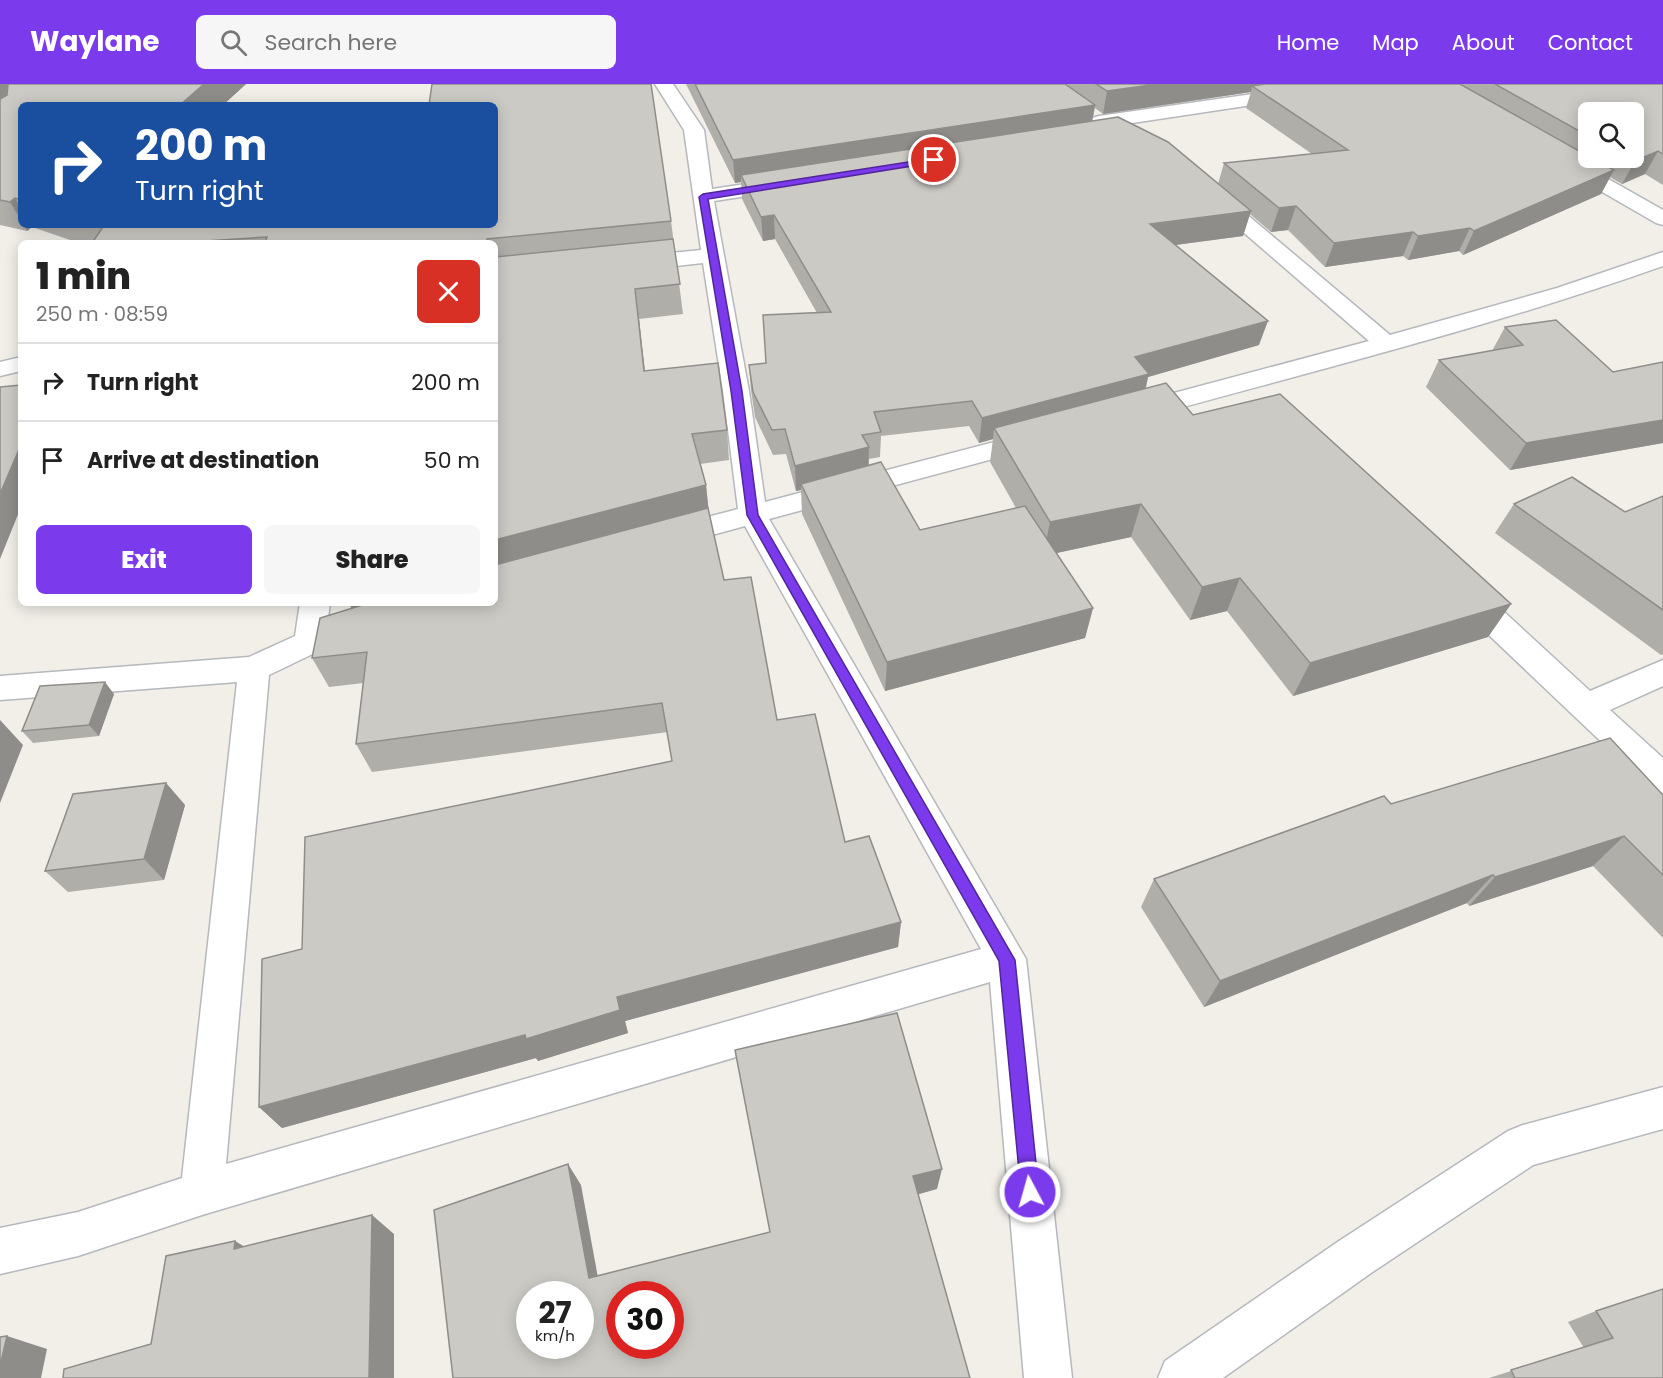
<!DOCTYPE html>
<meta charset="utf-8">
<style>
body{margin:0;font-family:Poppins,sans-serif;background:#f6f6f6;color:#222;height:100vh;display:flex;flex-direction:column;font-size:22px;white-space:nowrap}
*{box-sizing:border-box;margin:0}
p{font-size:20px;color:#767676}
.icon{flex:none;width:33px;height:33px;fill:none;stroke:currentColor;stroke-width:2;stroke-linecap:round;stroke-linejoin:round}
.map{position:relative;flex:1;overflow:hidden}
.side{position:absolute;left:18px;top:156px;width:480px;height:366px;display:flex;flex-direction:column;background:#fff;border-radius:9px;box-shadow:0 3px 15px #0003}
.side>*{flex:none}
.hud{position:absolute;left:18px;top:18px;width:480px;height:126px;border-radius:9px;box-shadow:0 3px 15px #0003;background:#1a4fa0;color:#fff;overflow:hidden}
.buttons{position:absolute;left:1578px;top:18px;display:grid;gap:12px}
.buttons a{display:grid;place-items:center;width:66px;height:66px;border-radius:9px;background:#fff;box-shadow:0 3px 15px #0003;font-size:30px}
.speed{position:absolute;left:516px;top:1197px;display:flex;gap:12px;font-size:30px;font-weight:700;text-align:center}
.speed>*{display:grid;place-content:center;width:78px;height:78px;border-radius:50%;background:#fff;box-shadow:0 3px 15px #0003;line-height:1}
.speed small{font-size:15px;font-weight:400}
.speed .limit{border:9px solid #d22;background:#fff;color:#111}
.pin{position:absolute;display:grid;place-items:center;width:51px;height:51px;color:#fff;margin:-26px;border:3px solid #fff;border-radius:50%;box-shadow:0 2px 6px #0007}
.me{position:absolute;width:66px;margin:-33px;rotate:354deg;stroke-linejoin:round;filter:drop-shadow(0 0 4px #0008)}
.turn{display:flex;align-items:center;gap:21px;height:126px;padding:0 18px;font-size:27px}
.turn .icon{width:78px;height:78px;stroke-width:2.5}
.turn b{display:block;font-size:42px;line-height:51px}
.round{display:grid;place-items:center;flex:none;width:63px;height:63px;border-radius:9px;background:#f6f6f6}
.headline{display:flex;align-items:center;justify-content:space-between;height:102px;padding:0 18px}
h1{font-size:36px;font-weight:800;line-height:45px}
.action{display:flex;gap:12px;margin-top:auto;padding:12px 18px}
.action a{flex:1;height:69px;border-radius:9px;background:#7c3aed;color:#fff;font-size:24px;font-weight:800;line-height:69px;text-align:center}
.action a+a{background:#f6f6f6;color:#222}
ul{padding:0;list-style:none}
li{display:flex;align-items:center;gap:18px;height:78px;padding:0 18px;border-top:2px solid #e0e0e0}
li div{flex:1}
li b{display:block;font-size:22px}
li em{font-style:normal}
header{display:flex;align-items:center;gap:36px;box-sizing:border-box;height:84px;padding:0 30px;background:#7c3aed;color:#fff}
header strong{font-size:28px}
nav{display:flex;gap:33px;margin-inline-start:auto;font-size:21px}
.search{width:420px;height:54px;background:#f6f6f6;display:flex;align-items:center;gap:15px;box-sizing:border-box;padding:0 21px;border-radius:9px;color:#767676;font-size:22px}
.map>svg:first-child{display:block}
</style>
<header>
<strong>Waylane</strong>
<div class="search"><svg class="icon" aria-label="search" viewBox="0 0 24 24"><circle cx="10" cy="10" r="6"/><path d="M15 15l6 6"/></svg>Search here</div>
<nav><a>Home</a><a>Map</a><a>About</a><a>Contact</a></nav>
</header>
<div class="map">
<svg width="1663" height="1294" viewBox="0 0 1663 1294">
<rect width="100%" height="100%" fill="#f1efe8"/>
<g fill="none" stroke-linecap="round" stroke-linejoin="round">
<defs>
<g id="street">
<polygon points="655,0 673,0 704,46 712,105 787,94 794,96 797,100 794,104 787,106 714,117 749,307 765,418 1036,347 1045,349 1049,355 1045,361 769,435 1026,875 1072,1294 1024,1294 990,898 202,1131 78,1172 0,1190 0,1144 78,1128 182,1094 237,598 0,616 0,592 249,573 295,552 300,519 330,519 327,541 399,519 449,519 445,527 321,566 269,591 226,1080 981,865 745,442 668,463 658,460 654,453 658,446 738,425 723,307 703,179 631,187 623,185 620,180 623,175 631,173 701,166 684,46"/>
<polygon points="1322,0 1368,0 1365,4 1359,5 1099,44 1092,42 1090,38 1092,34 1099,32"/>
<polygon points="1566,73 1573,75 1663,126 1663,141 1656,139 1559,83 1556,79 1559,75"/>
<path d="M1212,105l7,2 171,144 167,-47 106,-36v14c-169,60 -343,103 -516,151l-9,2 -9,-2 -4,-6 4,-6 240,-64 -164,-142 -3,-4 3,-4z"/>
<polygon points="21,273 21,287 0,292 0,278"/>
<polygon points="1465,499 1476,502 1590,607 1663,576 1663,602 1610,626 1663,674 1663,709 1651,705 1454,518 1450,510 1454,502"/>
<polygon points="1663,1003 1663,1045 1533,1081 1371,1189 1223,1294 1158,1294 1165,1277 1339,1157 1508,1047 1523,1041"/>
</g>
</defs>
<!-- street casing -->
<use href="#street" stroke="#b5b8bc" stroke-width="3"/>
<!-- street -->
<use href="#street" fill="#fff" fill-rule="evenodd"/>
</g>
<!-- wall -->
<g fill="#afaea9" fill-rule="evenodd">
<polygon points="0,0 246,0 223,21 21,21 21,141 495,141 671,137 683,230 639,235 645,287 727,346 729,376 700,380 706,401 709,429 724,496 777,636 845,758 901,838 898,863 625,937 628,949 538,977 536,974 282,1044 259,1023 302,865 672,677 668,648 372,688 356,660 363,599 329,603 312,574 352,524 349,519 495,519 495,159 79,159 32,143 27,147 0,141"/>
<path d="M686,0h977v101l-18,-11 -23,10 -12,-7 -9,17 -138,61 -4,-4 -51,9 -5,-4 -78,11 -37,-37 -17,2 -21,-18 -7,22 -68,9 84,100 -111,32 -2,11 47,27 318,189 -23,33 -195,59 -66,-85 -37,9 -59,-83 -75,16 37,55 -8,30 -200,53 -83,-177 -1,-24 -5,1 -10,-37 -13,1 -18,-38 -4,-27 -2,-25 17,-2 51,-50 -42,-74 -12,2 -21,-42 -1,-17 -6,1zM1251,8l-5,16 66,46 -88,9 -6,21 -126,-63 3,-13 8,6zM1588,28l46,46h-46zM969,342l10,17 14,-4 -3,23 26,46 -96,22 -51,-65v-6l11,-2 1,-21z"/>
<polygon points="1505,243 1613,288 1663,278 1663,359 1510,386 1426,303 1439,276 1492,267"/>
<polygon points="1663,412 1663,570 1661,571 1495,449 1514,420 1625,428"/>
<polygon points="114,610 99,652 33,659 22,647"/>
<polygon points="166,699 185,721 164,796 68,808 45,787"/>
<polygon points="1663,711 1663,854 1593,782 1469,822 1467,819 1204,923 1141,823 1154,795 1391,720"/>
<polygon points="1596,1227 1663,1294 1489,1294 1584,1264 1568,1238"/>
</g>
<!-- shaded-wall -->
<g fill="#8f8d8a">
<polygon points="0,0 48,0 0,32"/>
<polygon points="204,0 246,0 223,21 180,21"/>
<polygon points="1158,0 1306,0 1252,2 1251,8 1103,30 1107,7"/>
<polygon points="1095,21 1091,44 741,91 741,98 735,99 733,76"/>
<polygon points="1658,67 1645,90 1622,100 1635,77"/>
<polygon points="1614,86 1601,110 1463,171 1474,147"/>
<polygon points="15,114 21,125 21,136 10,118"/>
<polygon points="1296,122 1288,146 1271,148 1279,124"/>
<polygon points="1251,127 1243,152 1145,165 1150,140"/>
<polygon points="774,131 775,155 763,157 761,133"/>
<polygon points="24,141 30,141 32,143 27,147"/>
<polygon points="1470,144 1459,167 1408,176 1418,152"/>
<polygon points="1413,148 1403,172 1325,183 1334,159"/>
<polygon points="635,205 639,235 648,317 644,287"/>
<polygon points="1268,237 1259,261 1148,293 1143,315 994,344 993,355 979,359 982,334 1135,273"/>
<polygon points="1663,336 1663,359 1510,386 1526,359"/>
<polygon points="21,361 21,423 0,475 0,410"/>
<polygon points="869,363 868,388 801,400 801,406 796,407 795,382"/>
<polygon points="706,401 709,431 495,489 495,456"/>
<polygon points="1141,420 1131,453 1043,472 1050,438"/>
<polygon points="1240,494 1227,527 1190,536 1202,503"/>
<polygon points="349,519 392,519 354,530"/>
<polygon points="1511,520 1488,553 1293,612 1310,579"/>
<polygon points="1093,524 1085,554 885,607 887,578"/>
<polygon points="105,598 114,610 99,652 89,641"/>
<polygon points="0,636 23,661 0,719"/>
<polygon points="166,699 185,721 164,796 144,775"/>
<polygon points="1624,752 1593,782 1469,822 1495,793"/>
<polygon points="1493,791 1467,819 1204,923 1220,897"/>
<polygon points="901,838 898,863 625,937 628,949 538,977 536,974 282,1044 259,1023 617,913"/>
<polygon points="568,1080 581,1101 601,1210 589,1194"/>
<polygon points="942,1085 937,1105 909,1113 913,1092"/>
<polygon points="372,1131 394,1150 394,1294 369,1294"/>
<polygon points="235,1157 265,1175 234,1165"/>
<polygon points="7,1252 47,1265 41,1294 0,1294 0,1282"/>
</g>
<!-- building -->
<g fill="#cccac5" stroke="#8f8d8a" stroke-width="1.5" fill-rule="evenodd">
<polygon points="8,0 204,0 180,21 21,21 21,116 15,114 10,118 0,116 0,15 7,11"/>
<polygon points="432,0 651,0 671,137 487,155 487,159 265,159 267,153 174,159 92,159 103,143 97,141 495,141 495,21 429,21"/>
<polygon points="695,0 1065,0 1095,21 733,76"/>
<polygon points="1096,0 1158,0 1107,7"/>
<polygon points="1265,0 1460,0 1588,72 1588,74 1591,74 1614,86 1474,147 1470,144 1418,152 1413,148 1334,159 1296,122 1279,124 1224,79 1348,66 1252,2"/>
<polygon points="1495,0 1663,0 1663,70 1658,67 1635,77 1628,74 1634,74 1634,28 1588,28 1588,52"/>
<polygon points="1118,33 1168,58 1251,127 1150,140 1268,237 1135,273 1149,290 982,334 972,317 874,328 881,348 862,351 869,363 795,382 785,345 772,346 753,308 749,281 766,279 763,231 831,228 774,131 761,133 741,91"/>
<polygon points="673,155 680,200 635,205 644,287 718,279 727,346 692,350 706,401 495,456 495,173"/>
<polygon points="1556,236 1613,288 1663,278 1663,336 1526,359 1439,276 1523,261 1505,243"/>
<polygon points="1166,299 1193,331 1280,310 1511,520 1310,579 1240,494 1202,503 1141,420 1050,438 994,344"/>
<polygon points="21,301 21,361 0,410 0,303"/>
<polygon points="881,378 920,446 1025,422 1093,524 887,578 801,400"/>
<polygon points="1572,393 1625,428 1663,412 1663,526 1514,420"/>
<polygon points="708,424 724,496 751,493 777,636 815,630 845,758 869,752 901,838 617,913 620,926 526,955 525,951 259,1023 262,875 302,865 305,753 672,677 662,619 356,660 367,568 312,574 320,534 369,519 495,519 495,481"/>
<polygon points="105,598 89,641 22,647 40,602"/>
<polygon points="1610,654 1663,711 1663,791 1624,752 1495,793 1493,791 1220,897 1154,795 1384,712 1391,720"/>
<polygon points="166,699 144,775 45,787 73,710"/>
<path d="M897,929l45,156 -29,7 57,202h-517l-19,-168 134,-46 21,114 181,-46 -35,-182zM530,1210h50v52h-50zM620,1210h50v52h-50z"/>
<polygon points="372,1131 369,1294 63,1294 64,1285 151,1260 166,1172 235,1157 234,1165"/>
<polygon points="1663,1205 1663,1294 1515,1294 1511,1286 1613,1254 1596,1227"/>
<polygon points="7,1252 0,1282 0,1253"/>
</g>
<!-- route -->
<polygon fill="#7c3aed" stroke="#51269a" stroke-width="1.5" points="934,74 938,76 937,78 708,115 742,307 758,431 1015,876 1039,1108 1036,1114 1030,1117 1023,1114 1021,1108 999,877 747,431 731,307 699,113 703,110"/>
</svg>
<div class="buttons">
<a><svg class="icon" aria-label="search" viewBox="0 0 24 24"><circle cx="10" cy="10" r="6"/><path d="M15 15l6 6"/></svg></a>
</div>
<div class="speed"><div>27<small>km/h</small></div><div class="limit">30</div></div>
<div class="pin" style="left:934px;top:76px;background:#d93025"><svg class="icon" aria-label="arrive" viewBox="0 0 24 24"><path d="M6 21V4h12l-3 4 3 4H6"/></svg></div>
<svg class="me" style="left:1030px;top:1108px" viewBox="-20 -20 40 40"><circle r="17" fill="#7c3aed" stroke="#fff" stroke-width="3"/><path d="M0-11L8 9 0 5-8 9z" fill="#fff"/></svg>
<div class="hud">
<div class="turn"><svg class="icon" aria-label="right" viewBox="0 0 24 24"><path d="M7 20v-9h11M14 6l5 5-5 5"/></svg><div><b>200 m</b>Turn right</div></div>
</div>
<section class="side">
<div class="headline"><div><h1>1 min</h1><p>250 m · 08:59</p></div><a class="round" style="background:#d93025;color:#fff"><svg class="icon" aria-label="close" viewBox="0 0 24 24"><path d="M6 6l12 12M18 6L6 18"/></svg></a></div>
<ul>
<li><svg class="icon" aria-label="right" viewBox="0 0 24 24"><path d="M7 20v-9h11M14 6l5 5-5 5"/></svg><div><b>Turn right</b></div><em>200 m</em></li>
<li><svg class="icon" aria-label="arrive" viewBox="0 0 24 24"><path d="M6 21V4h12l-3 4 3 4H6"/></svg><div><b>Arrive at destination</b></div><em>50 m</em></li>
</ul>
<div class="action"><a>Exit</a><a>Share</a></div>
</section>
</div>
